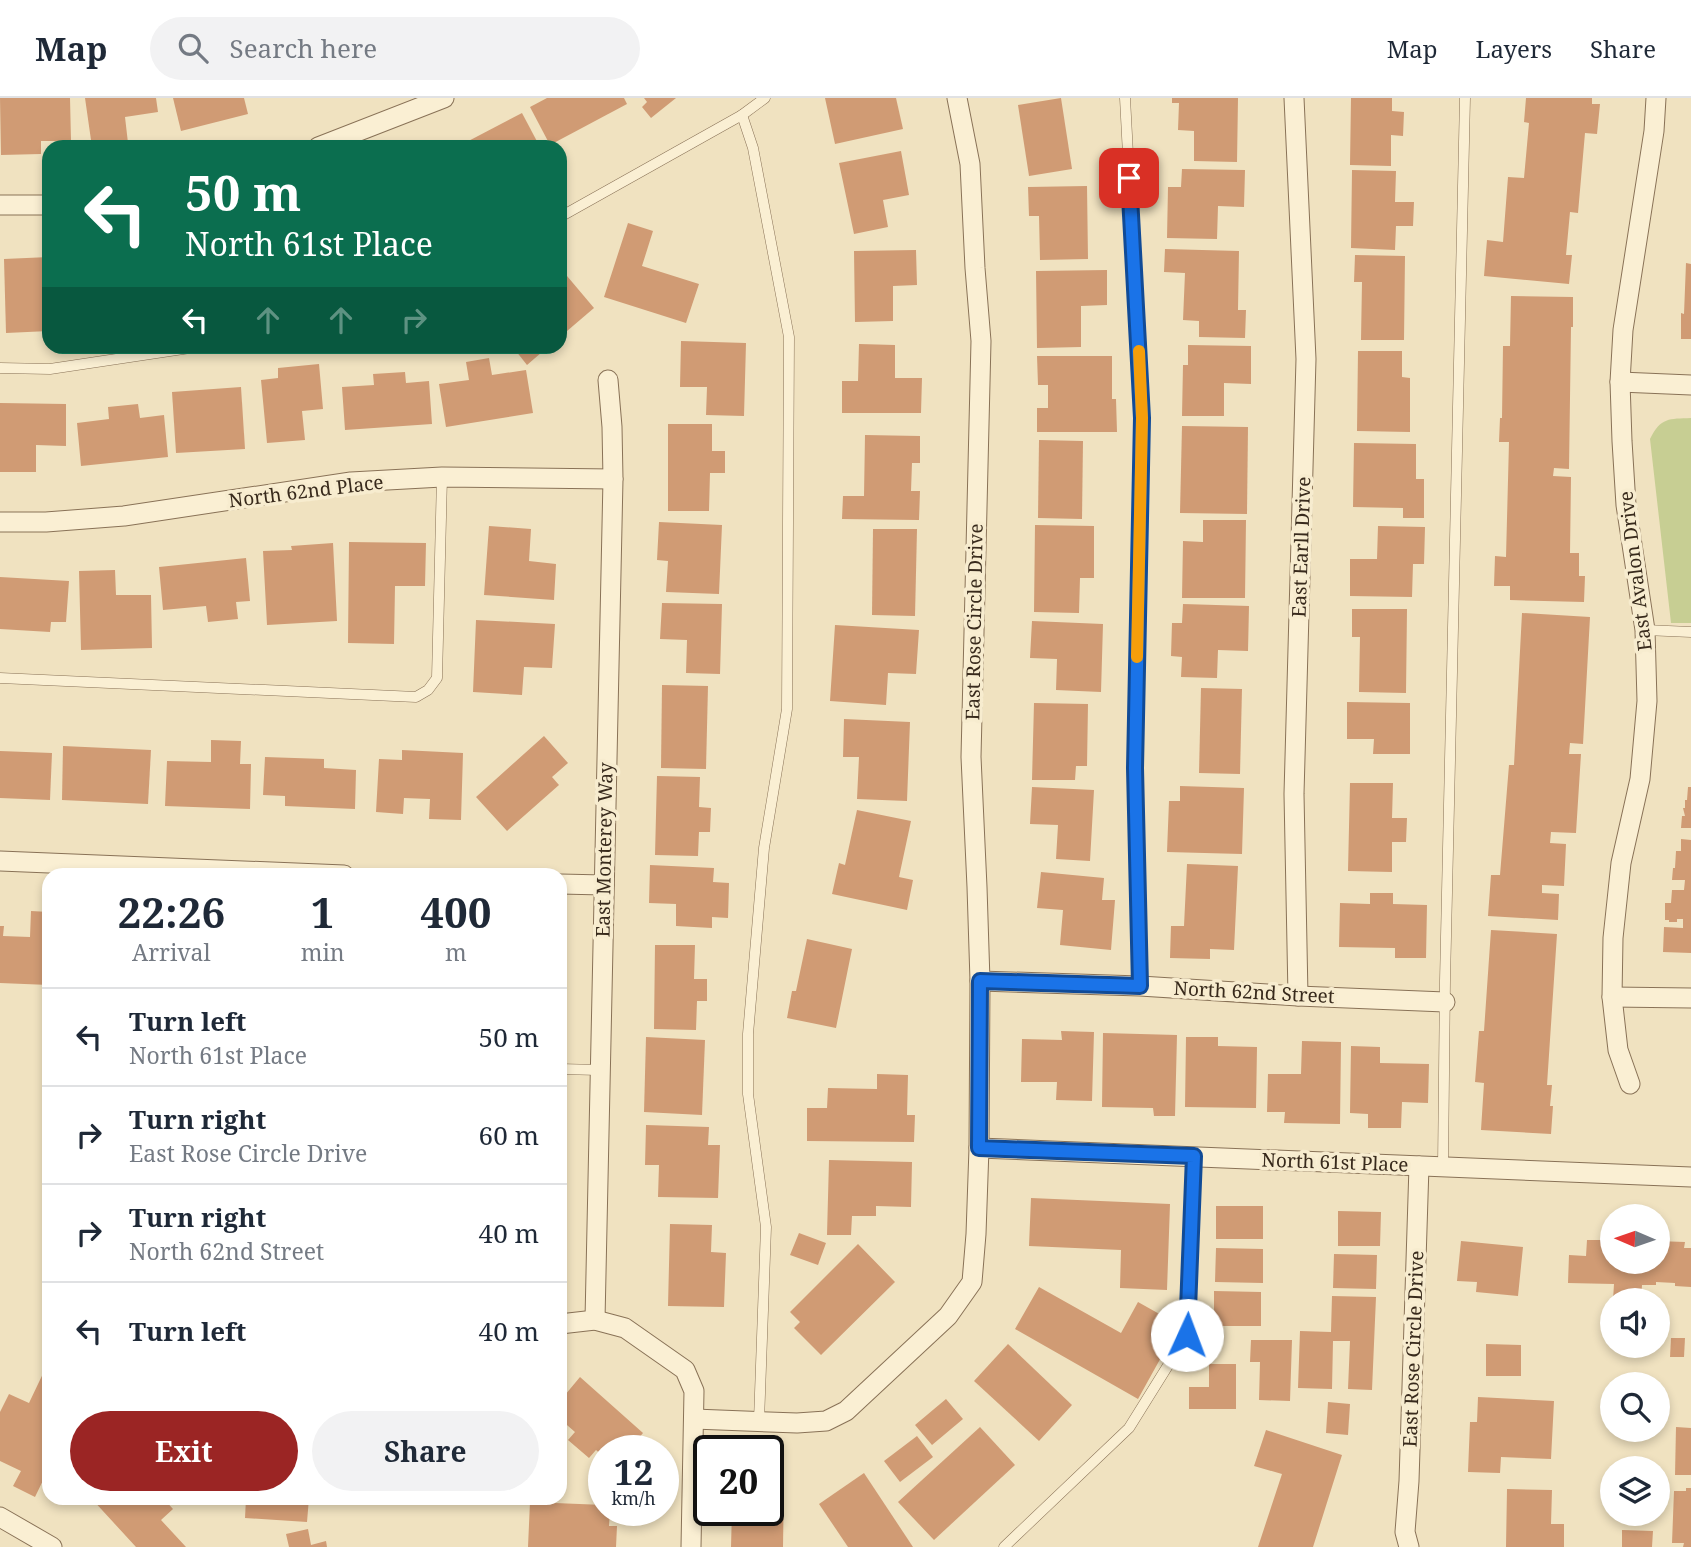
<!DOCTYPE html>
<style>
body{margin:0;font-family:"Noto Serif",serif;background:#f2f2f3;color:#1f2937;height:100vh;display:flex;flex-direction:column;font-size:26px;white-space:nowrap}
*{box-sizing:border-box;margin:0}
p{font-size:23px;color:#747a83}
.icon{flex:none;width:38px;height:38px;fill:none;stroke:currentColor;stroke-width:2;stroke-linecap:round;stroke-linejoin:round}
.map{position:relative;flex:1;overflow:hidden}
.drawer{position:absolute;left:42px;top:770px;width:525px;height:637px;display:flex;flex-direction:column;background:#fff;border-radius:21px;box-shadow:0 4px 10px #0003}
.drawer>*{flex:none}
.guide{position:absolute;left:42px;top:42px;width:525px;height:214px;border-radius:21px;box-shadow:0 4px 10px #0003;background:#0b6e4f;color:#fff;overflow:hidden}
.needle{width:46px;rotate:272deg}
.controls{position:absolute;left:1600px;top:1106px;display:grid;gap:14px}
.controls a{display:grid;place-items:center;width:70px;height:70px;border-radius:50%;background:#fff;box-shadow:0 4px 10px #0003;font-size:35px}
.speed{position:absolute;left:588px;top:1337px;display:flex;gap:14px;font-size:35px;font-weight:700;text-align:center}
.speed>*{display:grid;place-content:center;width:91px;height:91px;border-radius:50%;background:#fff;box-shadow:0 4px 10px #0003;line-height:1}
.speed small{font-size:18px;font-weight:400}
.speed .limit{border:4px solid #111;border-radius:10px;background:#fff;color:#111}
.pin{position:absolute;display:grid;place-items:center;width:60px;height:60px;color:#fff;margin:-30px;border-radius:14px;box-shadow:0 4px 10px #0006}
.me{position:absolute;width:77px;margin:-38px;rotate:2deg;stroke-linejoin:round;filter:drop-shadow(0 0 5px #0008)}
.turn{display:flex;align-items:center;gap:24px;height:147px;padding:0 28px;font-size:32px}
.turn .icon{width:91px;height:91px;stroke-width:2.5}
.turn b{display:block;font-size:49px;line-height:60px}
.lanes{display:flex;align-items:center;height:66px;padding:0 28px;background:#0003;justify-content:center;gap:35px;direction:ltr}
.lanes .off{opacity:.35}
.eta{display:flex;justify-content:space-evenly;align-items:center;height:119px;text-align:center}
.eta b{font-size:42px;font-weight:700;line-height:49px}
.action{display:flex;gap:14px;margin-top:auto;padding:14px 28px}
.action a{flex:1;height:80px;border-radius:42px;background:#9b2524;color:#fff;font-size:28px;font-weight:700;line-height:80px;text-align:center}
.action a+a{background:#f2f2f3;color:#1f2937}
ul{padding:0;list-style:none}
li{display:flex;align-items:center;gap:21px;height:98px;padding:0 28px;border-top:2px solid #e0e1e3}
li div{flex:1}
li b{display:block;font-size:26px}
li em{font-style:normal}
header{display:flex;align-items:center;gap:42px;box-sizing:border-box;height:98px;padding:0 35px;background:#fff;border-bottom:2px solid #e0e1e3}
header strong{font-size:33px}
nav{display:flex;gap:38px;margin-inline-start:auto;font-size:24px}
.search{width:490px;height:63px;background:#f2f2f3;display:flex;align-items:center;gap:18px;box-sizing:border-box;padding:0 24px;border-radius:38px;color:#747a83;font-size:26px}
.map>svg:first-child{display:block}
</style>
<header>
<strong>Map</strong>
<div class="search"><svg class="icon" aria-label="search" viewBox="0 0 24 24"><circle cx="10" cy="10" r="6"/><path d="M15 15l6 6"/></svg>Search here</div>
<nav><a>Map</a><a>Layers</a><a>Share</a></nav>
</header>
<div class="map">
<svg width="1691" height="1449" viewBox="0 0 1691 1449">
<rect width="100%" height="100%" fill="#f0e2c0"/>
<!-- green -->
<path fill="#c7ce93" d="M1691,320v205h-20l-21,-184c11,-22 19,-20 41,-21z"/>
<!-- building -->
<g fill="#d09b74">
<polygon points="0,0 70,0 71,43 41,43 41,56 1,57"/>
<polygon points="85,0 156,0 158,14 125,19 128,45 92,49"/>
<polygon points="173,0 244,0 248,16 181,33"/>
<polygon points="547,0 624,0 627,6 550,47 530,9"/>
<polygon points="644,0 676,0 651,20 642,9 647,4"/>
<polygon points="825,0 896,0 903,31 835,46"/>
<polygon points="1061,0 1072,71 1029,78 1018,7"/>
<polygon points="1172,0 1238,0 1237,64 1194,63 1194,33 1178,32 1179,5 1172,5"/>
<polygon points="1351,0 1392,0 1392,13 1404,14 1403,38 1391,37 1391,68 1350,67"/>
<polygon points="1526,0 1592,0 1592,6 1600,6 1597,36 1585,35 1578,115 1570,114 1566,157 1572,157 1569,186 1484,178 1487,142 1503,144 1508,79 1524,80 1529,25 1524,24"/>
<polygon points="522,15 540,49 457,49"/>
<polygon points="901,53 909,97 883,102 888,129 854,136 839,65"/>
<polygon points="1182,71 1245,72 1244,109 1218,108 1217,141 1167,140 1168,89 1181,89"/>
<polygon points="1352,72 1396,73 1395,104 1414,104 1413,128 1396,128 1395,152 1351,150"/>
<polygon points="1087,88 1088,161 1040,162 1039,118 1029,118 1028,89"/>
<polygon points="628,125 653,133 642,168 699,186 686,225 604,199"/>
<polygon points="1165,151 1239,153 1238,212 1246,212 1245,240 1199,239 1199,223 1183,222 1185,175 1164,174"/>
<polygon points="916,152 917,187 893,188 893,223 855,224 854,153"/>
<polygon points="1355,157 1405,158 1404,242 1361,242 1362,184 1354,184"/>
<polygon points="49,159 49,233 6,235 4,161"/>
<polygon points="1686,165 1691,166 1691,241 1681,241 1681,215 1684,216"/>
<polygon points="1107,172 1107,207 1081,208 1081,249 1037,250 1036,173"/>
<polygon points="567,178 594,210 560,239 560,184"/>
<polygon points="1511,198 1573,199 1573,229 1571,229 1569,371 1554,370 1553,378 1571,379 1570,455 1579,455 1579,478 1585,478 1584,504 1510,502 1510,488 1494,488 1495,458 1506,459 1509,344 1499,344 1500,320 1502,320 1503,248 1510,248"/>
<polygon points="681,243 746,245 744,318 706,317 707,289 680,289"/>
<polygon points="859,246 895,247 895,280 922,280 921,315 842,315 842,283 858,283"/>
<polygon points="1188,247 1251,248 1251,286 1224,285 1224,318 1182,318 1183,267 1188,267"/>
<polygon points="512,248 549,248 527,267"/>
<polygon points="1358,253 1402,253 1402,279 1410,280 1410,334 1357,333"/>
<polygon points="1037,258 1112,258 1112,301 1116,301 1117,334 1037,334 1037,310 1048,310 1048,287 1038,287"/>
<polygon points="489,260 492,277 526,272 533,315 446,329 439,286 469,282 466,264"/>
<polygon points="319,266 323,311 302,313 305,342 267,345 261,282 278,280 278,270"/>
<polygon points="405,274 406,285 429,283 432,326 345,332 342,289 374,287 373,276"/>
<polygon points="241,289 245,351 176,355 172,294"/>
<polygon points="0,305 66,306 66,348 36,347 36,374 0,374"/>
<polygon points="138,306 140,320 164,317 168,359 81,368 77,325 109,321 108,309"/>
<polygon points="668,326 712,326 712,353 725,353 725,375 710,375 709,413 668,413"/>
<polygon points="1182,328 1248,329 1247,416 1180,415"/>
<polygon points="865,337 920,338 920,365 912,365 911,393 920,393 919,422 842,421 843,398 864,398"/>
<polygon points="1039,342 1083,343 1082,421 1038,420"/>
<polygon points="1354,345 1416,346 1416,381 1424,381 1424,420 1403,420 1403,410 1353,409"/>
<polygon points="1203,422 1246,422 1245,500 1182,500 1183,443 1203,444"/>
<polygon points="659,424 722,427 719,496 666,494 668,463 657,462"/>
<polygon points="1035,427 1094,428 1094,480 1080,480 1079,515 1034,514"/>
<polygon points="489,428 531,431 529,463 556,466 554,502 484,497"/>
<polygon points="1378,428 1425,429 1424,466 1413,466 1412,499 1350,498 1350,461 1377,461"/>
<polygon points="873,431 917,431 915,518 872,517"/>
<polygon points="349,444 426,445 425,488 395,488 394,546 348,545"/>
<polygon points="333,445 337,523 267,527 263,453 292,452 291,448"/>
<polygon points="246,460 250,503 236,504 238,521 208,524 206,508 163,512 159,469"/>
<polygon points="115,472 116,497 151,497 152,550 81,552 79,473"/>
<polygon points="0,479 69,483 66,524 51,524 50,534 0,531"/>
<polygon points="662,505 722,506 720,576 686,575 687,542 660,541"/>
<polygon points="1183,506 1249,508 1248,553 1218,552 1217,580 1181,579 1182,559 1171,558 1172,525 1182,525"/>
<polygon points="1352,511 1407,511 1406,595 1359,594 1360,539 1352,539"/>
<polygon points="1522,515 1590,519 1583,646 1570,645 1569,656 1581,656 1576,735 1551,734 1550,745 1566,746 1564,788 1542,787 1542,795 1559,796 1558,822 1488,818 1491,777 1500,777 1509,667 1514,667"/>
<polygon points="476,522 555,526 552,570 524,569 522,597 473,594"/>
<polygon points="1032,523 1103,526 1101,594 1056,592 1057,561 1030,560"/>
<polygon points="835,527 919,532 916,576 888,575 886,607 830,603"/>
<polygon points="662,587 708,588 706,671 661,670"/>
<polygon points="1201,590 1242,591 1240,676 1199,675"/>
<polygon points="1347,604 1410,605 1410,656 1373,656 1374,641 1347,641"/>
<polygon points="1034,605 1088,606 1087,668 1076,668 1075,682 1032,682"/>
<polygon points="844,621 910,624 907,703 857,701 859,659 843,659"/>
<polygon points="544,638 568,665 552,679 559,687 507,733 476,699"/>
<polygon points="211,642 241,643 240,666 251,666 250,711 165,708 167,663 211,664"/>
<polygon points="63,648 151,652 148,706 62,702"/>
<polygon points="402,652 463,655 461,722 429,721 430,701 404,700 403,716 376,714 379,661 402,662"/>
<polygon points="0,653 52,655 50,702 0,700"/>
<polygon points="265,659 324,661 324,670 356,672 355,711 285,708 285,698 263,697"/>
<polygon points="657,678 700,679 699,709 711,710 710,734 699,734 698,758 655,757"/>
<polygon points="1350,685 1393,685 1392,720 1407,720 1406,744 1392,744 1392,774 1348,773"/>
<polygon points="1180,688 1244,690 1242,756 1167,754 1169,703 1180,703"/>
<polygon points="1032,689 1094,692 1090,763 1056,761 1058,727 1030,726"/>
<polygon points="1688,689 1691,689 1691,730 1681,730 1682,718 1685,718 1683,710 1685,710 1685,702 1687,702"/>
<polygon points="857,712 911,723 899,779 913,782 907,812 832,796 839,765 845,767"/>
<polygon points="1681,741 1691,742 1691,855 1663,854 1664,829 1683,830 1683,821 1677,821 1677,824 1669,824 1669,822 1665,822 1665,805 1671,805 1672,792 1684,792 1685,782 1672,782 1673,770 1675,770 1676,753 1681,753"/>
<polygon points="1187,766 1238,768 1234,852 1210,851 1210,861 1170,860 1171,828 1184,828"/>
<polygon points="650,767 714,770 713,784 729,785 728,820 712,819 712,830 676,828 676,806 649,805"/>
<polygon points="1041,774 1104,780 1102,802 1115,802 1111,852 1060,847 1063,812 1037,810"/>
<polygon points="1370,795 1393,795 1393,806 1427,807 1426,860 1395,860 1395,850 1339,849 1340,805 1370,806"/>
<polygon points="31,813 49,814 49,887 0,885 0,828 4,828 3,838 30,839"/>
<polygon points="1491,832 1557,836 1547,987 1552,987 1550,1008 1553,1008 1551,1036 1481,1032 1484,985 1475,984 1479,933 1484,933"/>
<polygon points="807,841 852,851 836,930 787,920 792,893 796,893"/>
<polygon points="655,847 695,847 694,881 707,881 707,903 697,903 696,932 654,931"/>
<polygon points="1061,933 1094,934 1092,1003 1056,1002 1057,984 1021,984 1022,941 1062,942"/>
<polygon points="1103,935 1177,937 1175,1018 1154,1018 1153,1010 1102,1009"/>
<polygon points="646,939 705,942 702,1017 644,1014"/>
<polygon points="1186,939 1218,939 1218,948 1257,949 1256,1010 1185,1009"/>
<polygon points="1302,943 1341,944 1340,1026 1284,1025 1285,1014 1267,1014 1268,976 1301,976"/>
<polygon points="1351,948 1380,949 1380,965 1429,966 1428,1005 1402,1004 1401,1030 1368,1030 1368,1016 1350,1015"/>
<polygon points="877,976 908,977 907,1017 915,1017 914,1044 807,1043 807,1010 827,1010 828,990 877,991"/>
<polygon points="646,1027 709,1029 708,1047 720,1047 718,1100 658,1099 659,1067 645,1067"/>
<polygon points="829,1062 912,1064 911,1109 876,1108 876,1118 852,1118 851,1137 827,1137"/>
<polygon points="1031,1100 1170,1106 1167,1192 1120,1190 1121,1152 1029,1148"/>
<rect x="1216" y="1108" width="47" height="33"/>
<polygon points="1338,1113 1381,1114 1380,1148 1338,1148"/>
<polygon points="670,1126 712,1127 711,1154 726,1155 724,1209 668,1208"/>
<polygon points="799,1135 826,1145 818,1167 790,1157"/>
<polygon points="1587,1142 1612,1142 1612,1164 1657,1164 1657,1143 1685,1144 1684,1150 1691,1150 1691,1189 1675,1188 1675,1185 1656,1184 1656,1187 1642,1187 1641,1202 1613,1202 1614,1186 1568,1185 1569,1157 1586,1158"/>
<polygon points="1461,1143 1523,1149 1518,1198 1476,1194 1477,1184 1457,1183"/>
<polygon points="858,1146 895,1184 821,1257 794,1230 800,1224 790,1214"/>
<polygon points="1216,1150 1263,1151 1263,1185 1215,1184"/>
<polygon points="1334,1156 1377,1157 1376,1191 1333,1190"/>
<polygon points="1039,1189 1121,1235 1138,1204 1179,1227 1138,1301 1015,1231"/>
<polygon points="1214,1193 1261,1194 1261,1228 1214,1228"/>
<polygon points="1332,1198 1376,1199 1372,1292 1348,1291 1350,1243 1333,1243 1332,1291 1298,1290 1300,1233 1331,1234"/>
<polygon points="1671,1240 1685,1240 1684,1259 1670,1259"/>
<polygon points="1251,1242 1292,1242 1290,1303 1259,1302 1260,1264 1250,1264"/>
<polygon points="1008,1246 1072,1307 1039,1343 974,1283"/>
<polygon points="1486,1246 1521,1247 1521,1278 1486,1278"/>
<polygon points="49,1263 49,1334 44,1345 49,1348 49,1370 35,1399 13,1388 21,1373 0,1363 0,1314 9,1296 29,1305"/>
<polygon points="1209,1266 1236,1266 1236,1311 1189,1311 1189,1289 1209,1289"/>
<polygon points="580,1279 643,1335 628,1353 604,1353 604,1359 596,1352 589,1360 568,1342 575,1334 560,1321 560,1303"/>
<polygon points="1478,1299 1554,1303 1551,1361 1501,1359 1500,1375 1468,1374 1470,1324 1477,1324"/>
<polygon points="946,1301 963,1321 932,1347 915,1327"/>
<polygon points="1328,1304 1350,1306 1348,1337 1326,1335"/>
<polygon points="980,1329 1015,1367 934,1442 898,1404"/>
<polygon points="1676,1329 1691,1330 1691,1377 1675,1377"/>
<polygon points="1266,1332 1342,1357 1313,1449 1258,1449 1282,1376 1254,1368"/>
<polygon points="917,1338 933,1359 900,1384 884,1363"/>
<polygon points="864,1375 913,1449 848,1449 819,1406"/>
<polygon points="768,1382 784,1382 783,1449 731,1449 732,1412 768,1412"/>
<polygon points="1686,1390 1691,1390 1691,1449 1683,1449 1684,1445 1672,1445 1674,1393 1686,1393"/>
<polygon points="1507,1391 1552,1392 1551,1426 1564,1426 1564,1449 1506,1449"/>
<polygon points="91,1400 163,1400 173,1411 161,1422 186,1449 136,1449"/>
<polygon points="246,1400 309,1400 307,1424 245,1420"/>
<polygon points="530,1404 604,1407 604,1412 610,1412 609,1428 617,1428 616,1449 528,1449"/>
<polygon points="308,1431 311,1447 326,1443 327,1449 289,1449 286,1436"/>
<polygon points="1622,1432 1653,1433 1652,1449 1622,1449"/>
</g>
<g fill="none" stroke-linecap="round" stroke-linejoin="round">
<defs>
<g id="lane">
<polyline points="1125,0 1142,320 1134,670 1140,888"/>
<polyline points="742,17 753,50 789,239 787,611 764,750 748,936 748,996 766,1129 759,1323"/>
<polyline points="560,119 742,17 765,0"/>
<polyline points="0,270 50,271 203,248"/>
<polyline points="1645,532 1691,534"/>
<polyline points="0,580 416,599 428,592 437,580 442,379"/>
<polyline points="560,971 599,972"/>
<polyline points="1443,1068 1445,883 1465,0"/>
<polyline points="1004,1449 1129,1330 1187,1237 1194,1058"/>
</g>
<g id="street">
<polyline points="1294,0 1306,261 1294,696 1298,898"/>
<polyline points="318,49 444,0"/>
<polyline points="0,107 49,107"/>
<polyline points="1620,284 1691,287"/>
<polyline points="0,424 46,424 124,418 351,384 442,379 613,381"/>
<polyline points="0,763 344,777"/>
<polyline points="560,786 604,787"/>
<polyline points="980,883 1140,888 1298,898 1445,904"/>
<polyline points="1612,899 1691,900"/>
<polyline points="1630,986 1618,952 1612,899 1613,840 1621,765 1640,681 1647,603 1645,532 1626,407 1622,343 1620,284 1623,232 1654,33 1656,0"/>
<polyline points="979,1050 1691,1079"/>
<polyline points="595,1222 613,381 612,329 608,282"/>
<polyline points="560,1226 595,1222 625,1230 685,1272 694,1293 691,1449"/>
<polyline points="694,1321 797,1325 826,1323 846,1313 948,1218 972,1184 976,1136 979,1050 980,883 977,789 971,659 981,243 975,170 970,66 957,0"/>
<polyline points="0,1419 52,1449"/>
<polyline points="1409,1449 1405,1434 1409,1383 1419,1068"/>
</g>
</defs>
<!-- lane casing -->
<use href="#lane" stroke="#897257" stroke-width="11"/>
<!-- street casing -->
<use href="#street" stroke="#897257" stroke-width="21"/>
<!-- lane -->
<use href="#lane" stroke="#faefd3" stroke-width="10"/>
<!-- street -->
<use href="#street" stroke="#faefd3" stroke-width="19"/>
</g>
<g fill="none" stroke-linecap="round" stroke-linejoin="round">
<defs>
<polyline id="route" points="1129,80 1142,320 1135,670 1140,888 980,883 979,1050 1194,1058 1187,1237"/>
</defs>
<!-- route casing -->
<use href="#route" stroke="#114b97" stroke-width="18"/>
<!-- route -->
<use href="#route" stroke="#1a73e8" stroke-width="12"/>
<!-- slow -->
<polyline stroke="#f59e0b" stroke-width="12" points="1137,559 1142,320 1139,253"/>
</g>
<g text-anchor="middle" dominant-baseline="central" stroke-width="7" stroke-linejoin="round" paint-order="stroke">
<!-- street labels -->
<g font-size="19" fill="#382a1c" stroke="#f7eccf">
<text transform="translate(306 393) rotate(-7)">North 62nd Place</text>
<text transform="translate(1301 449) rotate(-88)">East Earll Drive</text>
<text transform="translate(1635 473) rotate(-97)">East Avalon Drive</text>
<text transform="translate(974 524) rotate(-89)">East Rose Circle Drive</text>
<text transform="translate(604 752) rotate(-89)">East Monterey Way</text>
<text transform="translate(1254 894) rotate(3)">North 62nd Street</text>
<text transform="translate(1335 1064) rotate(2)">North 61st Place</text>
<text transform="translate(1413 1251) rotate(-88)">East Rose Circle Drive</text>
</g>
</g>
</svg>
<div class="controls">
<a><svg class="needle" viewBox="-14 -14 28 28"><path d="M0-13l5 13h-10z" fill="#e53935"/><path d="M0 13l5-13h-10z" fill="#747a83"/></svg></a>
<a><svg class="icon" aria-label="sound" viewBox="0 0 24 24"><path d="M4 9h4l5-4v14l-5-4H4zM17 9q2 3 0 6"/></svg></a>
<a><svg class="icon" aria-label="search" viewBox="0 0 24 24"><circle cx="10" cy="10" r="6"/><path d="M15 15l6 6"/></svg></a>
<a><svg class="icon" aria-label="layers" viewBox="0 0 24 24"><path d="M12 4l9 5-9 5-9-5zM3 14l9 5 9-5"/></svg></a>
</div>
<div class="speed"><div>12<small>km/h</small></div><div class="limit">20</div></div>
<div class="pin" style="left:1129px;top:80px;background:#d93025"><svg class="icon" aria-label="arrive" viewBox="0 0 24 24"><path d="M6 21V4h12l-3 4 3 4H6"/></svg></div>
<svg class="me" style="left:1187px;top:1237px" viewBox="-20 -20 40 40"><circle r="19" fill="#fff"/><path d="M0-13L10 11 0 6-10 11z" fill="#1a73e8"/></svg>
<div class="guide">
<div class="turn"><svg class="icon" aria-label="left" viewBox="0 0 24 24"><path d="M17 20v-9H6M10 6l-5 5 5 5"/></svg><div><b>50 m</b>North 61st Place</div></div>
<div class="lanes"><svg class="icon" aria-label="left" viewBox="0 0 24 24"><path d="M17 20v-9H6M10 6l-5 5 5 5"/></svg><svg class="icon off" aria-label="ahead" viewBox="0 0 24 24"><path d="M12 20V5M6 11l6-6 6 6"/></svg><svg class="icon off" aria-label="ahead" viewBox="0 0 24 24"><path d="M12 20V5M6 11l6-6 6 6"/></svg><svg class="icon off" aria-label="right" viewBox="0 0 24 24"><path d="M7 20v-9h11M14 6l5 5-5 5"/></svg></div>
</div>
<section class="drawer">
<div class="eta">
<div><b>22:26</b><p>Arrival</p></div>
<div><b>1</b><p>min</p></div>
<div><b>400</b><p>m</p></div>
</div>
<ul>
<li><svg class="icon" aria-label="left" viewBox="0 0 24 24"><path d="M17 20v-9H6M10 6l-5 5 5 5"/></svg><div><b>Turn left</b><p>North 61st Place</p></div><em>50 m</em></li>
<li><svg class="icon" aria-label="right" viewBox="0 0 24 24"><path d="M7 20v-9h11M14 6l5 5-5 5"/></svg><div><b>Turn right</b><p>East Rose Circle Drive</p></div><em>60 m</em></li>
<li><svg class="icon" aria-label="right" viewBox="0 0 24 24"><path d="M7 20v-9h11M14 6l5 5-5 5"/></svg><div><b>Turn right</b><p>North 62nd Street</p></div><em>40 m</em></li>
<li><svg class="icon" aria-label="left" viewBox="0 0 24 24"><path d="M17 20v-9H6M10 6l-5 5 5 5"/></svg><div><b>Turn left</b></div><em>40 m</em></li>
</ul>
<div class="action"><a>Exit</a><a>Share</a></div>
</section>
</div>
